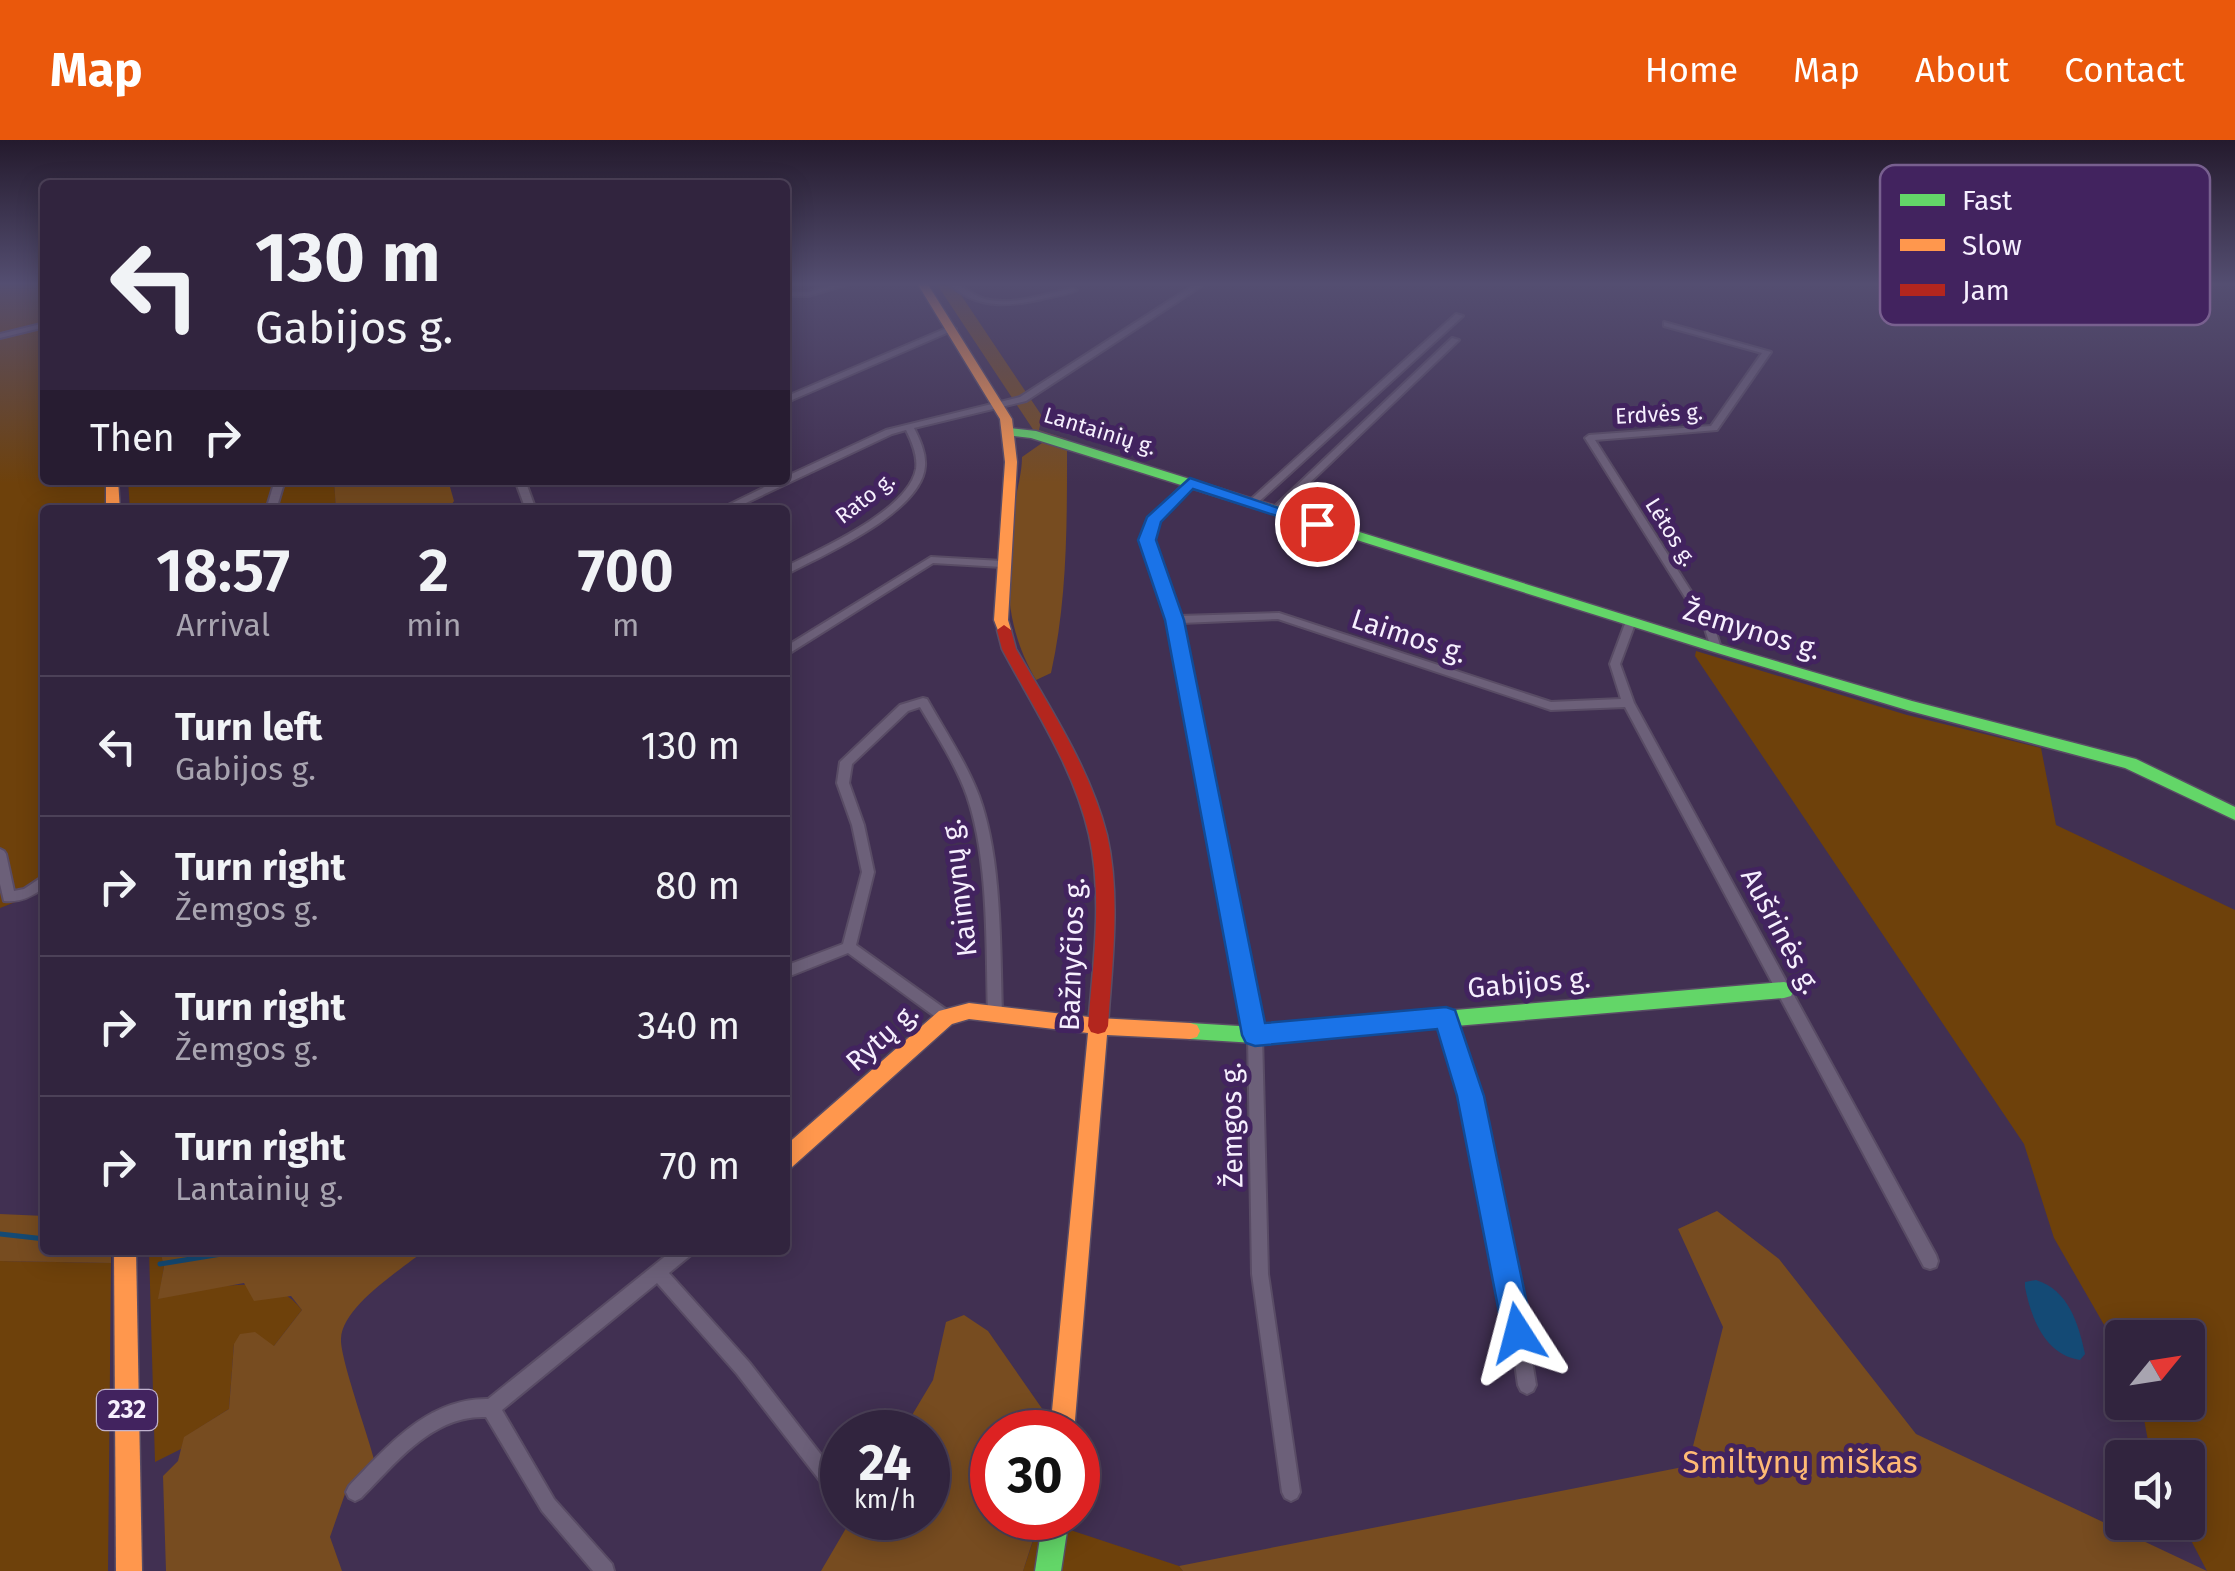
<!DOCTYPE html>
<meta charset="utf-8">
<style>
body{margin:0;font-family:"Fira Sans",sans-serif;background:#3d3049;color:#f1f3f6;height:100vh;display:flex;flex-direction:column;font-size:38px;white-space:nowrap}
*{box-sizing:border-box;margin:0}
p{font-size:32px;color:#a8a4b0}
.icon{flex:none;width:55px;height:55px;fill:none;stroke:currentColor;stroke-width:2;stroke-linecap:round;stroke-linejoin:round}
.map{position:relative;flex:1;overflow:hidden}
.side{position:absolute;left:40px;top:365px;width:750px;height:750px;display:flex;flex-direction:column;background:#31243e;border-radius:10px;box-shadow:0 5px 25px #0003,0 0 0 2px #4c4158}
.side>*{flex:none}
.hud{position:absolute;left:40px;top:40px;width:750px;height:305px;border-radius:10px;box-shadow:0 5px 25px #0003,0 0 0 2px #4c4158;background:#31243e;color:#f1f3f6;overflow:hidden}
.needle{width:65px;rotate:60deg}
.buttons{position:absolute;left:2105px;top:1180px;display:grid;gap:20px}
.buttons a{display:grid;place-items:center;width:100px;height:100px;border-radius:10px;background:#31243e;box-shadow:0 5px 25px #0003,0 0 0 2px #4c4158;font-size:50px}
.speed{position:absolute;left:820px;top:1270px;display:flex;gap:20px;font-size:50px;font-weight:700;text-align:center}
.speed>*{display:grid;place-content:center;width:130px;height:130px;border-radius:50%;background:#31243e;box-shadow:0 5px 25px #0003,0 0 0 2px #4c4158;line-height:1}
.speed small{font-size:25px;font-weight:400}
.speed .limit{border:15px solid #d22;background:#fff;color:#111}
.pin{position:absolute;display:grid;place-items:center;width:85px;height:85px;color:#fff;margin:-42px;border:5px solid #fff;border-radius:50%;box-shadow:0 2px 10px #0007}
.me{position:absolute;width:110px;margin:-55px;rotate:351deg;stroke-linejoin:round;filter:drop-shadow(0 0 8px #0008)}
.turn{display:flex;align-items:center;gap:35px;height:210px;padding:0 50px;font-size:45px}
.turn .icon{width:130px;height:130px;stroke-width:2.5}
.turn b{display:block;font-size:70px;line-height:85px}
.then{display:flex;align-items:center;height:95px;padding:0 50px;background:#0003;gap:20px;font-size:38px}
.eta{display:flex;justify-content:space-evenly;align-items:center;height:170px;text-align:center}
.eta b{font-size:60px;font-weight:600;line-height:70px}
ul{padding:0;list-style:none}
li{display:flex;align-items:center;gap:30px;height:140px;padding:0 50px;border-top:2px solid #4c4158}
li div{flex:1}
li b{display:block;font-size:38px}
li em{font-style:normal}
header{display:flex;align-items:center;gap:60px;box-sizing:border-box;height:140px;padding:0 50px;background:#ea580c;color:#fff}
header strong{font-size:48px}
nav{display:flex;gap:55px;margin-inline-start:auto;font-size:35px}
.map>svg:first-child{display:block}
</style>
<header>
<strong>Map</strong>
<nav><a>Home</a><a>Map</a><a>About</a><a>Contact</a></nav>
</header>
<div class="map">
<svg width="2235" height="1431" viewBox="0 0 2235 1431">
<rect width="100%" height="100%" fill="#413052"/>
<!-- green -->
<g fill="#6e410b">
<polygon points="0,143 45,143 45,340 105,340 107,370 45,370 45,745 28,757 0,768"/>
<polygon points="128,340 278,340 268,370 130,370"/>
<polygon points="284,340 334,340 336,370 275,370"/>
<polygon points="1696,511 1907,575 2041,608 2056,685 2235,770 2235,1431 2207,1431 2182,1383 2188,1382 2188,1318 2151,1317 2141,1263 2188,1262 2188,1198 2122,1198 2122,1216 2054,1098 2024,1004 1695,516"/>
<path d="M149,1110h11l4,17 -5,31c45,-8 111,-31 143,12l-28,36 -40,-2 -5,65 -44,28 -4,12 -26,13z"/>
<polygon points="0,1121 111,1123 108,1431 0,1431"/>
<polygon points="1040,1380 1179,1426 1183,1431 1023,1431"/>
</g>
<!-- forest -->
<g fill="#774c20">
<path d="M936,143h17l89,133 -3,14 28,9c0,78 1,158 -16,234l-15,7c-34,-59 -31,-110 -21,-176 2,-16 7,-31 7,-47l20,-14z"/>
<polygon points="334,340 448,340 454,361 448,370 336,370"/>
<polygon points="1717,1071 1779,1119 1916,1294 2207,1431 1183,1431 1179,1426 1688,1326 1723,1187 1678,1089"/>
<polygon points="0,1074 45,1076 45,1110 111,1110 111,1123 0,1121"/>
<path d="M160,1110h265c-24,20 -83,56 -84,89 -1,19 27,96 33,120l-28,32 -16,46 12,34h-176l-3,-95 15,-15 6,-24 45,-28 5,-65 6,-10 15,-2 19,14 28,-36 -11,-14 -37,5 -10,-18 -86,16 6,-32z"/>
<polygon points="964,1175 988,1191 1043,1270 1042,1292 992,1292 992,1378 1040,1378 1023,1431 821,1431 852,1378 928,1378 928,1292 902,1292 933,1240 946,1182"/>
</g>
<!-- water -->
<path fill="#144a75" d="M2036,1140c32,10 42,42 49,74l-5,6c-35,-5 -49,-42 -55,-73v-5z"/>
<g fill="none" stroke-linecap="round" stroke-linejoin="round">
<!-- stream -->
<g stroke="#144a75" stroke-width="5">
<polyline points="0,1094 45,1099"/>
<polyline points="160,1124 246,1110"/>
</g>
<defs>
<g id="street">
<polygon points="839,143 852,143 808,156 785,156 785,152 808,152"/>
<path d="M948,143c14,0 23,12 37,16 28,7 60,-5 88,-11l4,2c-9,4 -20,6 -31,8 -36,9 -69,12 -98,-15z"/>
<path d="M1197,143h9l-180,118 -112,27c6,12 12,25 11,38 -3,46 -100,88 -136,107l-4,1v-7c35,-18 123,-56 131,-98 2,-13 -4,-27 -10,-39l-14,4 -161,76h-13l61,-30h6v-3l101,-47 134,-33z"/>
<polygon points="1456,174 1463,176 1254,366 1248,366 1248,362"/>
<polygon points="1664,182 1771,212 1717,290 1595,300 1715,489 1721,508 1716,512 1711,508 1705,489 1585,298 1589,295 1711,286 1762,213 1664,186"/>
<polygon points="45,183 45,187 0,198 0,194"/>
<polygon points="949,187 956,189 785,263 785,257"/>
<polygon points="1452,198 1459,200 1278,373 1272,373 1272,369"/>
<polygon points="275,340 285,340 276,370 266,370"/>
<polygon points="515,340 525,340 536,370 526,370"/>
<polygon points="1190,340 1195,343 1193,345 1158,381 1152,400 1179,476 1279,473 1551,562 1621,559 1610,524 1626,481 1631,478 1635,479 1636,481 1620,524 1634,563 1936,1115 1938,1121 1936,1127 1930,1129 1924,1127 1625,567 1551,570 1278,479 1181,483 1262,895 1268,1134 1300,1352 1297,1358 1291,1361 1285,1358 1282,1352 1252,1134 1248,895 1170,480 1142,400 1150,378 1187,341"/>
<polygon points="931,417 1002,421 1007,424 1002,427 933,423 785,516 785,507"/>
<path d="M923,558l4,1c18,32 39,63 52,97 23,63 21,149 23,217l-2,4 -5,2 -5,-2 -2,-4c-2,-67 1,-153 -21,-217 -11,-31 -30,-60 -47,-89l-12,4 -56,53 -3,19 15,42 10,47 -18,73 95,68 2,4 -2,4 -5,2 -5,-2 -93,-68 -63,25v-12l58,-22 19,-72 -10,-47 -15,-42 3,-21 60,-57z"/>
<path d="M0,709l4,2 2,3 8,37 10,-2 21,-14v12c-12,9 -25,16 -41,14l-4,-17z"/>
<polygon points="1446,872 1451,874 1453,878 1478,956 1524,1172 1536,1245 1533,1251 1527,1254 1521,1251 1518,1245 1508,1172 1464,956 1439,878 1441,874"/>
<path d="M673,1110h20l-2,5 -22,18 80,89 91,117 2,5 -2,7 -6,3 -6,-3 -91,-117 -80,-91 -155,127 52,89 58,65 2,7h-21l-51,-60 -56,-94c-54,-2 -90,46 -125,81l-6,3 -6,-3 -3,-6 3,-6c39,-40 79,-88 139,-87z"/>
</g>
<g id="fast">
<polygon points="1010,288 1036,291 1721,505 1912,561 2136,619 2235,667 2235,680 2125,628 1910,571 1711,511 1031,298 1006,295 1004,292"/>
<polygon points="1784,842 1791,844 1794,850 1791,856 1784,858 1255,903 1190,899 1183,897 1180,891 1183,885 1190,883 1255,887"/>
<polygon points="1043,1378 1069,1378 1061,1431 1035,1431"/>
</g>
<g id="slow">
<polygon points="917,143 927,143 1012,279 1017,322 1008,480 1011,490 1004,495 999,493 994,480 1005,322 1000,279"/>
<polygon points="106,340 118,340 120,370 106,370"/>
<polygon points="969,863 1098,878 1190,883 1197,885 1200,891 1197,897 1190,899 1107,895 1074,1292 1050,1292 1088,893 969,879 952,884 792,1027 785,1030 785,1006 939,871"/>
<polygon points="114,1110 136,1110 142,1431 116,1431"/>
</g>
<path id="jam" d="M1004,485l7,5 5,19c34,59 74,119 91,186 14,62 5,128 1,191l-3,6 -7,2 -7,-2 -3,-6c5,-62 15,-129 1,-191 -15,-67 -55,-126 -87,-186l-5,-19z"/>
</defs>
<!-- street casing -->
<use href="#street" stroke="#594c65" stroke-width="4"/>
<!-- fast casing -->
<use href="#fast" stroke="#594c65" stroke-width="3"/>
<!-- slow casing -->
<use href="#slow" stroke="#594c65" stroke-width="3"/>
<!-- jam casing -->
<use href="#jam" stroke="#594c65" stroke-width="3"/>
<!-- street -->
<use href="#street" fill="#6c6079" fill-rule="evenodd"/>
<!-- fast -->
<use href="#fast" fill="#63d668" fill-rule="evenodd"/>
<!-- slow -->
<use href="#slow" fill="#ff974d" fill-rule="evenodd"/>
<!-- jam -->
<use href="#jam" fill="#b3261e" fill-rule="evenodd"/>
</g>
<!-- sky -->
<linearGradient id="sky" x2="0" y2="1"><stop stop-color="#241a2d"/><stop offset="0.42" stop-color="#544e71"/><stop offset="1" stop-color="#544e71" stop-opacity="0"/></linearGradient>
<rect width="2235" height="343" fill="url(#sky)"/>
<!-- route -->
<polygon fill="#1a73e8" stroke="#114b97" stroke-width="2.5" points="1190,338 1326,384 1311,387 1193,349 1161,382 1156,400 1184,480 1265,883 1446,867 1455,870 1484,956 1533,1193 1528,1204 1518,1208 1507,1204 1503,1193 1457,956 1437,889 1255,906 1246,903 1242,895 1165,480 1138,400 1147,377"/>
<g text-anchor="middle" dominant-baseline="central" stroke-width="10" stroke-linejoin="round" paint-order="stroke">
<!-- far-street labels -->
<g font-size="22" fill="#f6effe" stroke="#42235f">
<text transform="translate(1659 274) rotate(-3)">Erdvės g.</text>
<text transform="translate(1100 291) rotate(17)">Lantainių g.</text>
<text transform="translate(865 358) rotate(-38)">Rato g.</text>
<text transform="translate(1671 392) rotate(58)">Lėtos g.</text>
</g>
<!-- shield labels -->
<rect fill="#42235f" stroke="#c0b2ce" stroke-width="2.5" x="97" y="1250" width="60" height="40" rx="8"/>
<g font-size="25" font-weight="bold" fill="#f6effe">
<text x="127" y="1270">232</text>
</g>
<!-- street labels -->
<g font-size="28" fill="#f6effe" stroke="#42235f">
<text transform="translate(1752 490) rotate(17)">Žemynos g.</text>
<text transform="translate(1409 496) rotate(18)">Laimos g.</text>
<text transform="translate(959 748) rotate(-97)">Kaimynų g.</text>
<text transform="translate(1781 791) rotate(62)">Aušrinės g.</text>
<text transform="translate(1072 814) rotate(-88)">Bažnyčios g.</text>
<text transform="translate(1529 843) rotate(-5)">Gabijos g.</text>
<text transform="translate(882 897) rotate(-42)">Rytų g.</text>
<text transform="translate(1232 985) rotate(-91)">Žemgos g.</text>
</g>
<!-- near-park labels -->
<g font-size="32" fill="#ffba74" stroke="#42235f">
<text x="1800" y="1322">Smiltynų miškas</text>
</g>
</g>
<!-- legend -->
<rect x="1880" y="25" width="330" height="160" rx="15" fill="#42235f" stroke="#78608f" stroke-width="2.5"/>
<rect x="1900" y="54" width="45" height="12" fill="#63d668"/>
<rect x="1900" y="99" width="45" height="12" fill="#ff974d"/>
<rect x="1900" y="144" width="45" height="12" fill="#b3261e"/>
<g font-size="28" fill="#f6effe">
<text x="1962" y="70">Fast</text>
<text x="1962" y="115">Slow</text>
<text x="1962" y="160">Jam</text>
</g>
</svg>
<div class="buttons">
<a><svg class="needle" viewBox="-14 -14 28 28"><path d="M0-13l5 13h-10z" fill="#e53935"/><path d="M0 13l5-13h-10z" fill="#a8a4b0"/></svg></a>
<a><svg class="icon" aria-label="sound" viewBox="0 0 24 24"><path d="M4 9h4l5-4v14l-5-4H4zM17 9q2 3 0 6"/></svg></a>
</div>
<div class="speed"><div>24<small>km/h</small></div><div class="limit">30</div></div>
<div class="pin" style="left:1317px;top:384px;background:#d93025"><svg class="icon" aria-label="arrive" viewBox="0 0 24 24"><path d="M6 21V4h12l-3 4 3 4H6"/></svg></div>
<svg class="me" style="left:1518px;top:1193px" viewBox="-20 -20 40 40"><path d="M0-17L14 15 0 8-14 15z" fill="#1a73e8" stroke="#fff" stroke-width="4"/></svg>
<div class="hud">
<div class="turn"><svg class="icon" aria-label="left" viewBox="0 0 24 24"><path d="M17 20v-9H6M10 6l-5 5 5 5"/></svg><div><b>130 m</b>Gabijos g.</div></div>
<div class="then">Then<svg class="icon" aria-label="right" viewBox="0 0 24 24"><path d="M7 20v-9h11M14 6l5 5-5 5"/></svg></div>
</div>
<section class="side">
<div class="eta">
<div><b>18:57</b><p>Arrival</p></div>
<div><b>2</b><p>min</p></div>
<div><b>700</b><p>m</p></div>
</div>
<ul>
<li><svg class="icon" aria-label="left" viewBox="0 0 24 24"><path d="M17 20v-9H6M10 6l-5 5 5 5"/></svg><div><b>Turn left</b><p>Gabijos g.</p></div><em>130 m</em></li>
<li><svg class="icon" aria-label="right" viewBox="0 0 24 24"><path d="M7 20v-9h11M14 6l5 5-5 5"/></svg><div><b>Turn right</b><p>Žemgos g.</p></div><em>80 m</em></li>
<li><svg class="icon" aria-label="right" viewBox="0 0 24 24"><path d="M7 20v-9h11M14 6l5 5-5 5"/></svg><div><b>Turn right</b><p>Žemgos g.</p></div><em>340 m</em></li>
<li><svg class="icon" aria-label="right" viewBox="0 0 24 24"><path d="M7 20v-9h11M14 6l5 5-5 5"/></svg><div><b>Turn right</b><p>Lantainių g.</p></div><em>70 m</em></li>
</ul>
</section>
</div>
